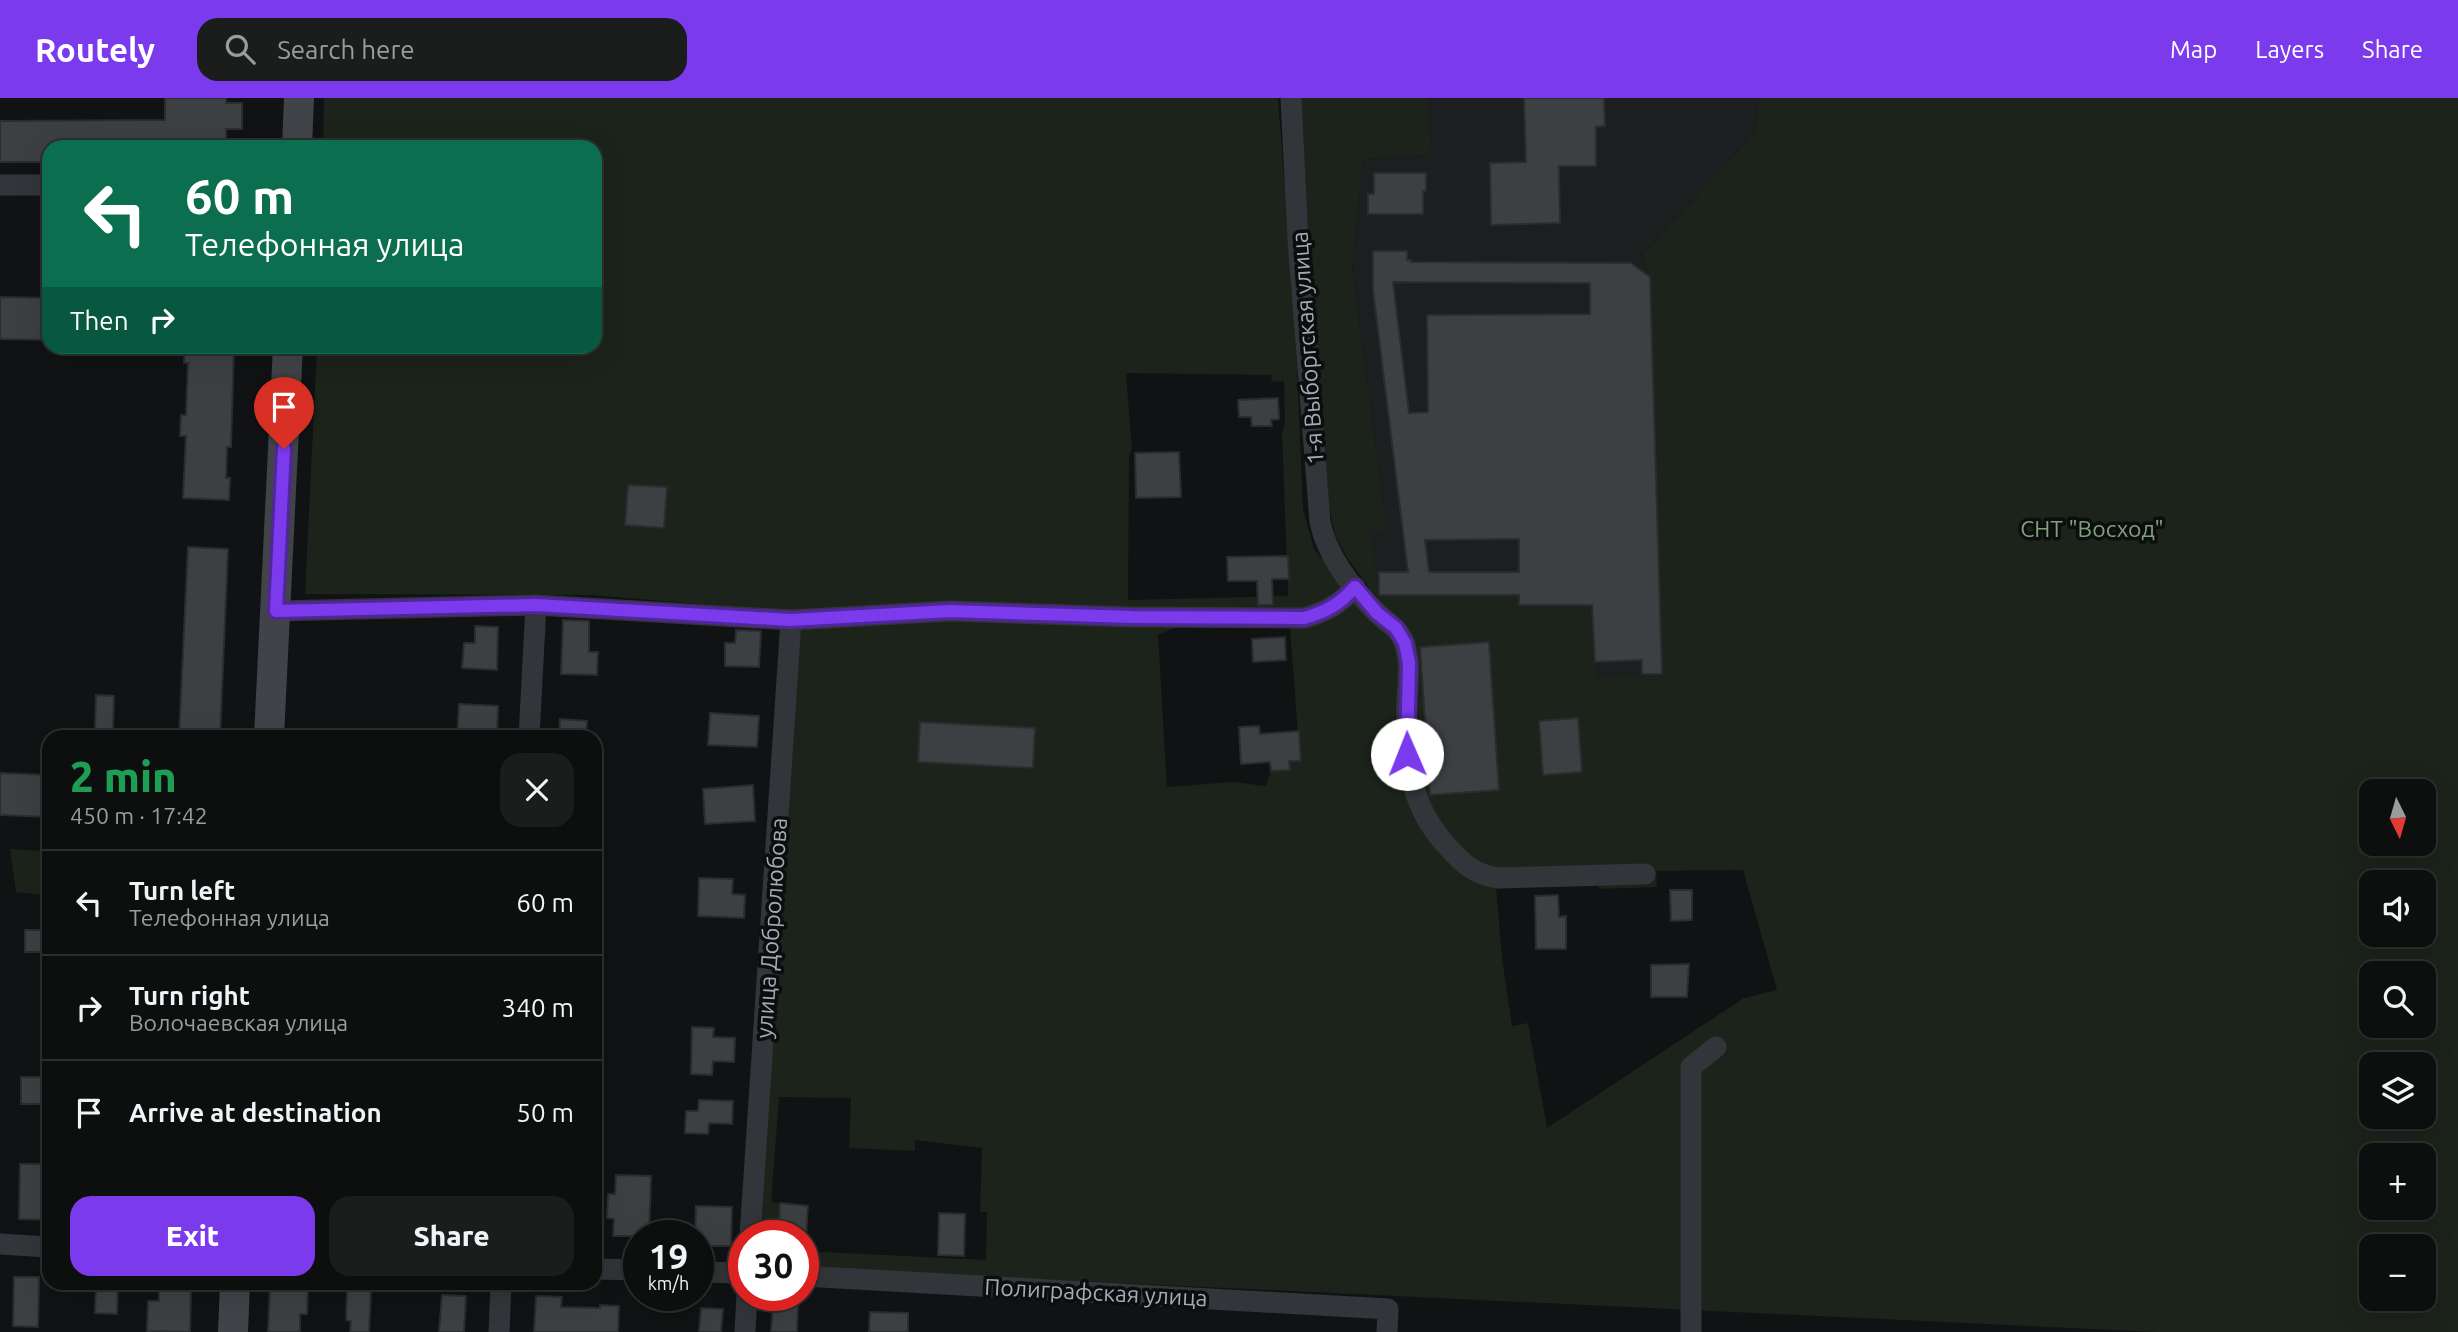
<!DOCTYPE html>
<meta charset="utf-8">
<style>
body{margin:0;font-family:Ubuntu,sans-serif;background:#1b1c1c;color:#f1f3f6;height:100vh;display:flex;flex-direction:column;font-size:26px;white-space:nowrap}
*{box-sizing:border-box;margin:0}
p{font-size:23px;color:#9a9c9e}
.icon{flex:none;width:38px;height:38px;fill:none;stroke:currentColor;stroke-width:2;stroke-linecap:round;stroke-linejoin:round}
.map{position:relative;flex:1;overflow:hidden}
.sheet{position:absolute;left:42px;top:632px;width:560px;height:560px;display:flex;flex-direction:column;background:#0d0e0e;border-radius:21px;box-shadow:0 7px 28px #0002,0 0 0 2px #2d2e2e}
.sheet>*{flex:none}
.hud{position:absolute;left:42px;top:42px;width:560px;height:214px;border-radius:21px;box-shadow:0 7px 28px #0002,0 0 0 2px #2d2e2e;background:#0b6e4f;color:#fff;overflow:hidden}
.needle{width:46px;rotate:175deg}
.controls{position:absolute;left:2359px;top:681px;display:grid;gap:14px}
.controls a{display:grid;place-items:center;width:77px;height:77px;border-radius:14px;background:#0d0e0e;box-shadow:0 7px 28px #0002,0 0 0 2px #2d2e2e;font-size:35px}
.speed{position:absolute;left:623px;top:1122px;display:flex;gap:14px;font-size:35px;font-weight:700;text-align:center}
.speed>*{display:grid;place-content:center;width:91px;height:91px;border-radius:50%;background:#0d0e0e;box-shadow:0 7px 28px #0002,0 0 0 2px #2d2e2e;line-height:1}
.speed small{font-size:18px;font-weight:400}
.speed .limit{border:10px solid #d22;background:#fff;color:#111}
.pin{position:absolute;display:grid;place-items:center;width:60px;height:60px;color:#fff;margin:-72px -30px;border-radius:50% 50% 50% 0;rotate:-45deg;box-shadow:0 0 7px #0007}
.pin .icon{rotate:45deg}
.me{position:absolute;width:77px;margin:-38px;rotate:359deg;stroke-linejoin:round;filter:drop-shadow(0 0 5px #0008)}
.turn{display:flex;align-items:center;gap:24px;height:147px;padding:0 28px;font-size:32px}
.turn .icon{width:91px;height:91px;stroke-width:2.5}
.turn b{display:block;font-size:49px;line-height:60px}
.then{display:flex;align-items:center;height:66px;padding:0 28px;background:#0003;gap:14px;font-size:26px}
.round{display:grid;place-items:center;flex:none;width:74px;height:74px;border-radius:21px;background:#1b1c1c}
.headline{display:flex;align-items:center;justify-content:space-between;height:119px;padding:0 28px}
h1{font-size:42px;font-weight:800;line-height:52px;color:#1e9e55}
.cta{display:flex;gap:14px;margin-top:auto;padding:14px 28px}
.cta a{flex:1;height:80px;border-radius:21px;background:#7c3aed;color:#fff;font-size:28px;font-weight:800;line-height:80px;text-align:center}
.cta a+a{background:#1b1c1c;color:#f1f3f6}
ul{padding:0;list-style:none}
li{display:flex;align-items:center;gap:21px;height:105px;padding:0 28px;border-top:2px solid #2d2e2e}
li div{flex:1}
li b{display:block;font-size:26px}
li em{font-style:normal}
header{display:flex;align-items:center;gap:42px;box-sizing:border-box;height:98px;padding:0 35px;background:#7c3aed;color:#fff}
header strong{font-size:33px}
nav{display:flex;gap:38px;margin-inline-start:auto;font-size:24px}
.search{width:490px;height:63px;background:#1b1c1c;display:flex;align-items:center;gap:18px;box-sizing:border-box;padding:0 24px;border-radius:21px;color:#9a9c9e;font-size:26px}
.map>svg:first-child{display:block}
</style>
<header>
<strong>Routely</strong>
<div class="search"><svg class="icon" aria-label="search" viewBox="0 0 24 24"><circle cx="10" cy="10" r="6"/><path d="M15 15l6 6"/></svg>Search here</div>
<nav><a>Map</a><a>Layers</a><a>Share</a></nav>
</header>
<div class="map">
<svg width="2458" height="1234" viewBox="0 0 2458 1234">
<rect width="100%" height="100%" fill="#111213"/>
<!-- built -->
<polygon fill="#1d1e20" points="1428,0 1758,0 1757,25 1752,37 1649,150 1641,156 1650,179 1662,576 1595,578 1595,564 1512,497 1379,497 1370,435 1387,434 1352,169 1363,61 1430,57"/>
<!-- green -->
<g fill="#1c231b" fill-rule="evenodd">
<path d="M324,0h954l17,224 8,188 11,39 29,37 -19,15 -20,8 -512,3 -200,-17 -287,-1 12,-247 278,-1v-199h-272zM1126,275l145,2 1,7 12,-1 1,43 -3,8 6,164 -160,4 1,-145 3,-6z"/>
<path d="M1301,0h127l3,57 -68,4 -11,108 35,265 -16,1 8,62h133l80,10 4,71 66,-3 -12,-395 -9,-25 8,-5 103,-113 5,-12 1,-25h700v1234h-302l-1353,-64v-17l183,9 1,-48h-7l2,-64 -67,-8v11l-66,-3 2,-50 -72,-1 -8,105 9,1 -2,32 -19,1 38,-611 552,-18 20,-19 -21,-29 -13,-24 -7,-33 -18,-227zM1177,529l113,1 10,133h-11v9l-18,1 -5,15 -33,-4 -66,5 -9,-152zM2371,693h53v53h-53zM1743,772l34,120 -33,8 -197,130 -19,-105 -16,3 -10,-68 -6,-72 102,-3 1,6 58,-2 -1,-16zM2371,784h53v52h-53zM2371,875h53v53h-53zM2371,966h53v52h-53zM2371,1057h53v53h-53zM2371,1148h53v52h-53z"/>
<polygon points="10,751 49,753 49,798 16,794"/>
</g>
<!-- building -->
<g fill="#3d4043" stroke="#2b2c2f" stroke-width="2" fill-rule="evenodd">
<polygon points="165,0 226,0 226,5 242,5 242,31 226,31 226,49 49,49 49,64 0,64 0,23 165,22"/>
<polygon points="1524,0 1604,0 1605,28 1596,29 1596,68 1559,68 1560,125 1491,127 1490,65 1526,64"/>
<polygon points="1374,75 1426,75 1426,93 1423,93 1423,116 1368,116 1368,96 1374,96"/>
<path d="M1373,153h34v9h4v2l220,1 19,14 12,397h-20v-14l-47,2 -3,-57h-73v-10h-140v-23h29l-35,-282zM1393,184l197,1v31l-163,1 1,97 -19,1zM1519,441v33h-90l-4,-32z"/>
<polygon points="0,199 49,200 49,242 0,241"/>
<polygon points="185,248 234,248 231,349 227,349 226,380 230,380 229,402 183,400 186,338 180,338 181,317 186,317 188,265 184,265"/>
<polygon points="1278,300 1279,321 1271,322 1272,328 1252,328 1251,319 1239,319 1238,302"/>
<polygon points="1179,354 1181,399 1136,400 1135,355"/>
<polygon points="628,387 667,389 664,430 625,427"/>
<polygon points="188,449 228,451 220,639 179,639"/>
<polygon points="1288,458 1289,481 1272,481 1273,507 1258,507 1257,483 1228,483 1227,459"/>
<polygon points="563,522 589,523 589,554 598,554 597,577 561,576"/>
<polygon points="475,528 498,529 497,572 462,570 464,545 475,545"/>
<polygon points="736,532 761,533 759,569 725,568 725,545 735,545"/>
<polygon points="1285,539 1286,562 1253,564 1252,541"/>
<polygon points="1489,544 1499,692 1430,697 1420,549"/>
<polygon points="96,597 114,598 113,631 95,631"/>
<polygon points="459,606 498,608 497,639 457,639"/>
<polygon points="710,615 759,618 757,649 708,647"/>
<polygon points="1578,620 1582,674 1543,677 1539,623"/>
<polygon points="560,621 587,623 586,639 559,639"/>
<polygon points="920,624 1035,630 1033,670 918,664"/>
<polygon points="1259,628 1260,636 1299,633 1301,663 1289,663 1290,672 1271,673 1270,664 1241,666 1239,629"/>
<polygon points="0,675 49,677 49,719 0,717"/>
<polygon points="753,687 755,723 705,726 703,691"/>
<polygon points="699,780 733,781 732,796 745,797 744,820 698,818"/>
<polygon points="1670,792 1692,792 1692,822 1671,823"/>
<polygon points="1558,797 1559,819 1566,818 1566,851 1536,851 1535,798"/>
<rect x="25" y="832" width="23" height="22"/>
<polygon points="1689,866 1687,899 1651,899 1651,867"/>
<polygon points="692,929 714,930 713,939 735,940 734,964 713,963 712,977 691,976"/>
<rect x="21" y="979" width="28" height="27"/>
<polygon points="699,1002 733,1003 732,1026 709,1025 708,1036 685,1035 686,1013 698,1013"/>
<polygon points="20,1066 43,1066 42,1081 49,1081 49,1101 45,1101 45,1122 19,1121"/>
<polygon points="616,1077 651,1078 649,1138 613,1138 614,1121 607,1120 608,1096 615,1096"/>
<polygon points="780,1105 808,1108 806,1138 778,1138"/>
<polygon points="696,1108 732,1109 731,1148 698,1148 698,1138 695,1138"/>
<polygon points="939,1115 965,1116 964,1158 938,1157"/>
<polygon points="14,1179 39,1179 38,1229 13,1228"/>
<polygon points="96,1185 118,1185 117,1216 95,1215"/>
<polygon points="167,1185 191,1185 190,1234 147,1233 148,1203 159,1203 159,1191 167,1191"/>
<polygon points="270,1188 308,1190 307,1216 300,1216 300,1234 268,1234"/>
<polygon points="347,1192 371,1193 369,1234 350,1234 351,1223 346,1222"/>
<polygon points="442,1197 466,1198 464,1234 439,1234"/>
<polygon points="536,1198 562,1199 561,1209 600,1210 600,1207 619,1208 618,1234 534,1234"/>
<polygon points="773,1206 798,1208 797,1234 771,1234"/>
<polygon points="701,1210 723,1211 721,1234 699,1234"/>
<polygon points="870,1214 908,1215 908,1234 869,1234"/>
</g>
<g fill="none" stroke-linecap="round" stroke-linejoin="round">
<!-- street -->
<g stroke="#323539" stroke-width="21">
<path d="M1291,0l7,142 22,282c7,34 31,65 56,90 10,10 23,16 28,30 7,19 4,39 3,59 -2,55 1,102 39,144 16,18 28,30 53,33l146,-4"/>
<polyline points="0,87 49,87"/>
<path d="M276,513l260,-6 255,15 159,-9 182,6 172,1c22,-6 36,-14 51,-31"/>
<polyline points="529,639 536,507"/>
<polyline points="750,1138 791,522"/>
<polyline points="0,1146 49,1149"/>
<polyline points="595,1171 639,1172"/>
<polyline points="698,1174 744,1175"/>
<polyline points="803,1178 1388,1211 1387,1234"/>
<polyline points="499,1234 501,1185"/>
<polyline points="745,1234 747,1197"/>
<polyline points="1691,1234 1691,969 1716,949"/>
</g>
<!-- secondary -->
<g stroke="#404449" stroke-width="30">
<polyline points="297,49 299,0"/>
<polyline points="269,639 288,248"/>
<polyline points="233,1234 235,1185"/>
</g>
</g>
<g fill="none" stroke-linecap="round" stroke-linejoin="round">
<defs>
<path id="route" d="M284,351l-8,162 260,-6 255,15 159,-9 182,6 172,1c22,-6 36,-14 51,-31l22,26 19,15 9,15 4,20 -2,91"/>
</defs>
<!-- route casing -->
<use href="#route" stroke="#51269a" stroke-width="18"/>
<!-- route -->
<use href="#route" stroke="#7c3aed" stroke-width="12"/>
</g>
<g text-anchor="middle" dominant-baseline="central" stroke-width="7" stroke-linejoin="round" paint-order="stroke">
<!-- street labels -->
<g font-size="23" fill="#a2acb5" stroke="#0c0d0e">
<text transform="translate(1307 250) rotate(-94)">1-я Выборгская улица</text>
<text transform="translate(771 830) rotate(-86)">улица Добролюбова</text>
<text transform="translate(1096 1194) rotate(3)">Полиграфская улица</text>
</g>
<!-- park labels -->
<g font-size="23" fill="#7ea277" stroke="#0c0d0e">
<text x="2092" y="430">СНТ "Восход"</text>
</g>
</g>
</svg>
<div class="controls">
<a><svg class="needle" viewBox="-14 -14 28 28"><path d="M0-13l5 13h-10z" fill="#e53935"/><path d="M0 13l5-13h-10z" fill="#9a9c9e"/></svg></a>
<a><svg class="icon" aria-label="sound" viewBox="0 0 24 24"><path d="M4 9h4l5-4v14l-5-4H4zM17 9q2 3 0 6"/></svg></a>
<a><svg class="icon" aria-label="search" viewBox="0 0 24 24"><circle cx="10" cy="10" r="6"/><path d="M15 15l6 6"/></svg></a>
<a><svg class="icon" aria-label="layers" viewBox="0 0 24 24"><path d="M12 4l9 5-9 5-9-5zM3 14l9 5 9-5"/></svg></a>
<a>+</a>
<a>−</a>
</div>
<div class="speed"><div>19<small>km/h</small></div><div class="limit">30</div></div>
<div class="pin" style="left:284px;top:351px;background:#d93025"><svg class="icon" aria-label="arrive" viewBox="0 0 24 24"><path d="M6 21V4h12l-3 4 3 4H6"/></svg></div>
<svg class="me" style="left:1407px;top:656px" viewBox="-20 -20 40 40"><circle r="19" fill="#fff"/><path d="M0-13L10 11 0 6-10 11z" fill="#7c3aed"/></svg>
<div class="hud">
<div class="turn"><svg class="icon" aria-label="left" viewBox="0 0 24 24"><path d="M17 20v-9H6M10 6l-5 5 5 5"/></svg><div><b>60 m</b>Телефонная улица</div></div>
<div class="then">Then<svg class="icon" aria-label="right" viewBox="0 0 24 24"><path d="M7 20v-9h11M14 6l5 5-5 5"/></svg></div>
</div>
<section class="sheet">
<div class="headline"><div><h1>2 min</h1><p>450 m · 17:42</p></div><a class="round"><svg class="icon" aria-label="close" viewBox="0 0 24 24"><path d="M6 6l12 12M18 6L6 18"/></svg></a></div>
<ul>
<li><svg class="icon" aria-label="left" viewBox="0 0 24 24"><path d="M17 20v-9H6M10 6l-5 5 5 5"/></svg><div><b>Turn left</b><p>Телефонная улица</p></div><em>60 m</em></li>
<li><svg class="icon" aria-label="right" viewBox="0 0 24 24"><path d="M7 20v-9h11M14 6l5 5-5 5"/></svg><div><b>Turn right</b><p>Волочаевская улица</p></div><em>340 m</em></li>
<li><svg class="icon" aria-label="arrive" viewBox="0 0 24 24"><path d="M6 21V4h12l-3 4 3 4H6"/></svg><div><b>Arrive at destination</b></div><em>50 m</em></li>
</ul>
<div class="cta"><a>Exit</a><a>Share</a></div>
</section>
</div>
